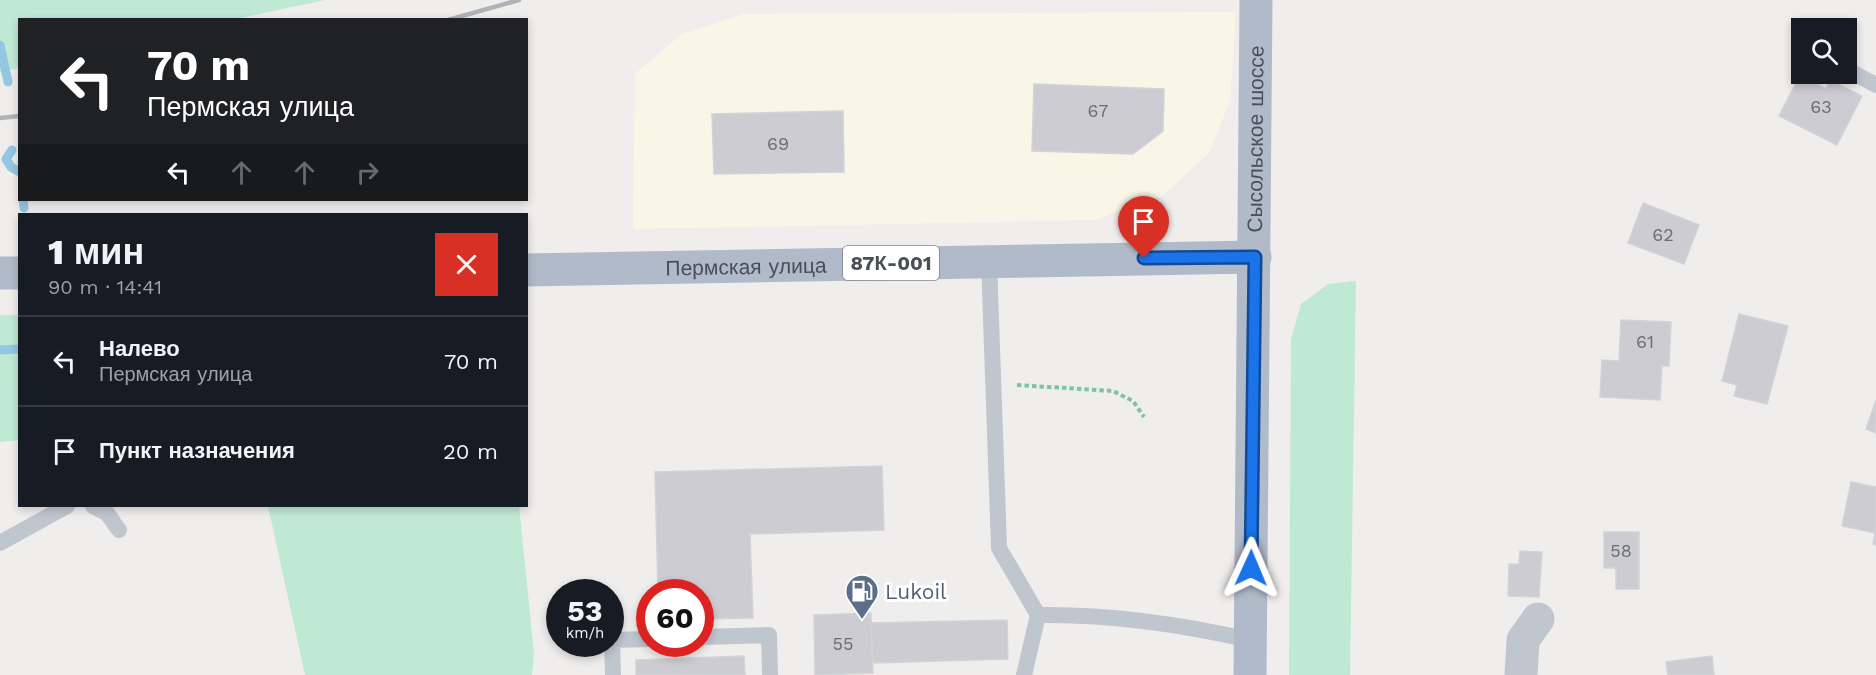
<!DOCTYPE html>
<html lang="ru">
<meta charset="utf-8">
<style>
body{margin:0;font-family:"Work Sans",sans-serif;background:#242831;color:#f1f3f6;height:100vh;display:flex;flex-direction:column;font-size:22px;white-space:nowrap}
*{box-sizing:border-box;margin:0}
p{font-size:20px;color:#9ea1a6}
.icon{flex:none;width:33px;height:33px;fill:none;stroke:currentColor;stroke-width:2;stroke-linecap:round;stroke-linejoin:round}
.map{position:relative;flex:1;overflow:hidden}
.details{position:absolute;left:18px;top:213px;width:510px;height:294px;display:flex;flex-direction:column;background:#171b24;border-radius:0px;box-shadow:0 3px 9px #0003}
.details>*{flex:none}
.hud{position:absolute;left:18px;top:18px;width:510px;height:183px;border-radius:0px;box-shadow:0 3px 9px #0003;background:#202124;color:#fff;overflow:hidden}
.controls{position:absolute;left:1791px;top:18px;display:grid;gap:12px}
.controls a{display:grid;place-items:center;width:66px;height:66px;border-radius:0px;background:#171b24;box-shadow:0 3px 9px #0003;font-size:30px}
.speed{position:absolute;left:546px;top:579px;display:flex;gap:12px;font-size:30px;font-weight:700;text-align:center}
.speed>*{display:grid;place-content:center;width:78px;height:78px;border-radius:50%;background:#171b24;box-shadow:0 3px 9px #0003;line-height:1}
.speed small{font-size:15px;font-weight:400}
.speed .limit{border:9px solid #d22;background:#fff;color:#111}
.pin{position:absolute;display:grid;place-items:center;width:51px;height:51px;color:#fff;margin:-62px -26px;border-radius:50% 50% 50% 0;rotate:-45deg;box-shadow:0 0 6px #0007}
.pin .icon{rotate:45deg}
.me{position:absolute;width:66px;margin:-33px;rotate:1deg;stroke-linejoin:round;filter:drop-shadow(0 0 4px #0008)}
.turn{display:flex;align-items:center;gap:21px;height:126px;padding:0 30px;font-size:27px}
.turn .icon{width:78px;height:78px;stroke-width:2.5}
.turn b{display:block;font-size:42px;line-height:51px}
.lanes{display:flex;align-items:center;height:57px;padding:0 30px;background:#0003;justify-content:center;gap:30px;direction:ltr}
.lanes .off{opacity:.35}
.round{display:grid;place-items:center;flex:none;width:63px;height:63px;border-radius:0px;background:#242831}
.head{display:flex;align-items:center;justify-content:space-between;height:102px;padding:0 30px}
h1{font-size:36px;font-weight:800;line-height:45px}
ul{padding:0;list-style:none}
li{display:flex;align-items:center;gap:18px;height:90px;padding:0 30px;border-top:2px solid #363941}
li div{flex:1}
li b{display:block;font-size:22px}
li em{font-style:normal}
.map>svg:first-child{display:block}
</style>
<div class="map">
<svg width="1876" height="675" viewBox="0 0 1876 675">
<rect width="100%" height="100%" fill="#f0eeed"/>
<!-- commercial -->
<polygon fill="#f9f6e8" points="1236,12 1230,101 1209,153 1162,196 1095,220 633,229 635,74 682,34 744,14"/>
<!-- green -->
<g fill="#c0e9d4">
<polygon points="0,0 325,0 236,19 20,20 19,68 0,72"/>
<polygon points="1356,281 1350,675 1289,675 1291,339 1301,304 1328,284"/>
<polygon points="0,315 20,315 19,440 0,442"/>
<polygon points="268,506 519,506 534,653 532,675 305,675"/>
</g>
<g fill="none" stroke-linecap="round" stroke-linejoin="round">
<!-- stream -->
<g stroke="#92c8e1" stroke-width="9">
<polyline points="0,45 8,82"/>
<polyline points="12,150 6,159 11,167 20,172"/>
<polyline points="23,200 24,208"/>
<polyline points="0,350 20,349"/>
</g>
</g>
<!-- building -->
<g fill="#ccccd2" stroke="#d2d3d8" stroke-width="1.5">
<polygon points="1800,75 1826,89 1830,80 1862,96 1837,145 1779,116"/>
<polygon points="1034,84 1164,89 1163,131 1133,154 1032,151"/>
<polygon points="843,111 844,172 714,174 712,114"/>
<polygon points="1643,203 1699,225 1684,264 1628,243"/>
<polygon points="1739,314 1788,326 1767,404 1734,396 1737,385 1722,381"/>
<polygon points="1621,320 1671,322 1669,366 1662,366 1660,400 1600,397 1602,360 1619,361"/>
<polygon points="1876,400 1876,433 1866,429"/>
<polygon points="882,466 884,530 750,534 753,618 700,619 700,592 658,592 655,472"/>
<polygon points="1851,482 1876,487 1876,545 1873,544 1875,533 1842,526"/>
<polygon points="1604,532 1639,532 1639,589 1616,589 1616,568 1604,568"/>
<polygon points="1520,551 1542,552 1539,597 1508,596 1509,564 1519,564"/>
<polygon points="871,613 873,673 815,675 814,615"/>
<polygon points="1007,620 1008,659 873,663 871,623"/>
<polygon points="744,656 745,675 636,675 636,660"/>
<polygon points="1712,656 1714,675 1668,675 1666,662"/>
</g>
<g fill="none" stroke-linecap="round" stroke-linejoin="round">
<!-- path -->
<polyline stroke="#7cc3a8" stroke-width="4" stroke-dasharray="4.5 3" stroke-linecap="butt" points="1017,385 1113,391 1133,401 1144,417"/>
<!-- lane -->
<g stroke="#c0c6ce" stroke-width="16">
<polyline points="1846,69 1876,85"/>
<polyline points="989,261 999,548 1038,615"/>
<polyline points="93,506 107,513 119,530"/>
<polyline points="0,543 67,506"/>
<polyline points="700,637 769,635 770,675"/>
<polyline points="613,675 612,640 650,639"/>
<path d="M1024,675l14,-60c72,-1 142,9 212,25"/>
</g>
<!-- street -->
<polyline stroke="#c0c6ce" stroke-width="33" points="1521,675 1523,640 1538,619"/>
<!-- primary -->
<g stroke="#b0bac9" stroke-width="33">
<path id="s1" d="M526,270l729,-13"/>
<polyline points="0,273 20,273"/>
<path id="s2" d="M1250,675l6,-675"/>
</g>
<!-- rail -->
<g stroke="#b0b2b7" stroke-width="4.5">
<polyline points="448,20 519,0"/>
<polyline points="0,118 20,116"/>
</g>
</g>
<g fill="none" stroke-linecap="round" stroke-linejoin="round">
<defs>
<polyline id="route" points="1144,258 1255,257 1251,568"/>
</defs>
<!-- route casing -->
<use href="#route" stroke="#114b97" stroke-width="15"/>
<!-- route -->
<use href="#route" stroke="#1a73e8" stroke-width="10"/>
</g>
<!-- icons -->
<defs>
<symbol id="fuel-pin" viewBox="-11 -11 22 30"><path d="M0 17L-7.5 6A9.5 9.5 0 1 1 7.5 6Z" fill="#5c6f8a" stroke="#fff"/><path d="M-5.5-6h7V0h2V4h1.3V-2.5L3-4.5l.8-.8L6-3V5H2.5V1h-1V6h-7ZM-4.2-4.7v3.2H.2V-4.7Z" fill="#fff"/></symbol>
</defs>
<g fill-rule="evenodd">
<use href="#fuel-pin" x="843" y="572" width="38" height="52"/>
</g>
<g text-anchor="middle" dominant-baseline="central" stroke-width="6" stroke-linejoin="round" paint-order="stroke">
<!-- number labels -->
<g font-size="18" fill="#696e76">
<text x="1821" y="106">63</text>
<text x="1098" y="110">67</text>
<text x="778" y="143">69</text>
<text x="1663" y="234">62</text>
<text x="1645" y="341">61</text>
<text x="1621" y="550">58</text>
<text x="843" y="643">55</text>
</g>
<!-- shield labels -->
<rect fill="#fff" stroke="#7f848a" stroke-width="1.5" x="843" y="246" width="96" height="34" rx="4.5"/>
<g font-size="20" font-weight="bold" fill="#484f58">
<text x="891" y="263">87К-001</text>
</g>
<!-- street labels -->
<g font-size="21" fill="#484f58" stroke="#fff">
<text stroke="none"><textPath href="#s2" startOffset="536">Сысольское шоссе</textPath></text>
<text stroke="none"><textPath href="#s1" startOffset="220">Пермская улица</textPath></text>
</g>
<!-- service labels -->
<g font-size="21" fill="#4e5e75" stroke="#fff" text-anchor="start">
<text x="885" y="591">Lukoil</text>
</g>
</g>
</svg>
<div class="controls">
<a><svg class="icon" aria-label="search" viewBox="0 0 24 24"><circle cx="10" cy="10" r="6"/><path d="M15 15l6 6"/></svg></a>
</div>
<div class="speed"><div>53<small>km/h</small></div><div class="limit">60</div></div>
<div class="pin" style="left:1144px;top:258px;background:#d93025"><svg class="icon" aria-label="arrive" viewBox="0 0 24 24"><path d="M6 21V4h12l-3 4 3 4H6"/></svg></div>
<svg class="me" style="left:1251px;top:568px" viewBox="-20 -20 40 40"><path d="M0-17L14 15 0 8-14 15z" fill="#1a73e8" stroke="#fff" stroke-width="4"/></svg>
<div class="hud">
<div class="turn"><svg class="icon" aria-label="left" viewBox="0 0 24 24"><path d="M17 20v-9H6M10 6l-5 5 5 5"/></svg><div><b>70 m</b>Пермская улица</div></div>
<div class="lanes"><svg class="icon" aria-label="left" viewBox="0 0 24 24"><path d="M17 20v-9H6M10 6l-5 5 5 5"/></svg><svg class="icon off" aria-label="ahead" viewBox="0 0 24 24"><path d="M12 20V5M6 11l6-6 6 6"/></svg><svg class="icon off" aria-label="ahead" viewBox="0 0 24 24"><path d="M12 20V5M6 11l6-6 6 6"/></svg><svg class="icon off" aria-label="right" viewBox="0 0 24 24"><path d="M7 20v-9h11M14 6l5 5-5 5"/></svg></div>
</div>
<section class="details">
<div class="head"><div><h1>1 мин</h1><p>90 m · 14:41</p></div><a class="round" style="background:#d93025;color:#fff"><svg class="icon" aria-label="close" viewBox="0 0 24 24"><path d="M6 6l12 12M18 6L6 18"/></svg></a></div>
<ul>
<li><svg class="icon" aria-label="left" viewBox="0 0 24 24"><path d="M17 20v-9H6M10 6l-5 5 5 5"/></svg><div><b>Налево</b><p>Пермская улица</p></div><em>70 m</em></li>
<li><svg class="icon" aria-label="arrive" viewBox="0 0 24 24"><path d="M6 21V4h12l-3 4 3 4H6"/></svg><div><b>Пункт назначения</b></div><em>20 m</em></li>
</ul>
</section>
</div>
